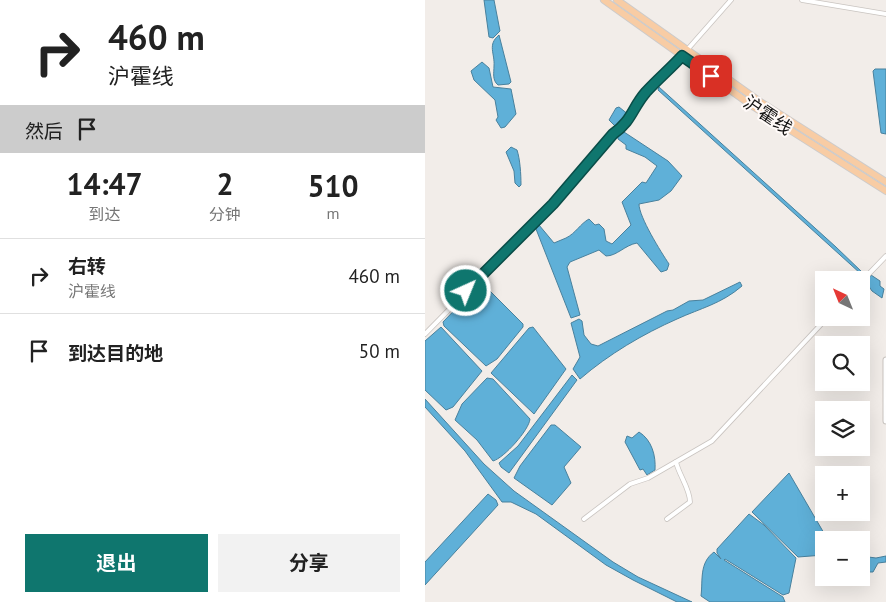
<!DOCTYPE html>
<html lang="zh">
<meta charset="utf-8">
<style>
body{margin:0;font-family:"PT Sans","Noto Sans SC",sans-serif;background:#f2f2f2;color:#222;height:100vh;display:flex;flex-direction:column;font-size:19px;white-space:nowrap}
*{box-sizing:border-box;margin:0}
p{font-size:16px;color:#767676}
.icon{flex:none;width:28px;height:28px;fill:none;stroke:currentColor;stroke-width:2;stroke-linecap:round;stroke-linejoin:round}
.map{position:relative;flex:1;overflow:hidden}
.details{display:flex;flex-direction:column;background:#fff;width:425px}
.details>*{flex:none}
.banner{background:#fff;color:#222;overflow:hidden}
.needle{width:32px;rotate:317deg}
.controls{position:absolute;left:390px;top:271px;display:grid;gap:10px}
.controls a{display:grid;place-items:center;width:55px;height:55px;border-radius:0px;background:#fff;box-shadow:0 5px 20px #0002;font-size:25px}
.pin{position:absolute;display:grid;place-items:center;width:42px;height:42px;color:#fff;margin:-21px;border-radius:10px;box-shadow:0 2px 8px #0006}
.me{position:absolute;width:55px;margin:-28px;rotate:44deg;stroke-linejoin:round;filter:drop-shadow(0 0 4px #0008)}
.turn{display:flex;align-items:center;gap:18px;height:105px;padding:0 25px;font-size:22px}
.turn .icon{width:65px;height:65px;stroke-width:2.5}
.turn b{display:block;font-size:35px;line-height:42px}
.then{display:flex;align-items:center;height:48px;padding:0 25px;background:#0003;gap:10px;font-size:19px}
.eta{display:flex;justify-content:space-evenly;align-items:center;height:85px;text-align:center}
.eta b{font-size:30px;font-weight:700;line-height:35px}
.button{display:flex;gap:10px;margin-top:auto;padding:10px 25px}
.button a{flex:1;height:58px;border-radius:0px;background:#0f766e;color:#fff;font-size:20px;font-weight:700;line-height:58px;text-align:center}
.button a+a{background:#f2f2f2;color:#222}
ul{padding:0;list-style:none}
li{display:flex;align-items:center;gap:15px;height:75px;padding:0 25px;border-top:1px solid #e0e0e0}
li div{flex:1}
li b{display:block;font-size:19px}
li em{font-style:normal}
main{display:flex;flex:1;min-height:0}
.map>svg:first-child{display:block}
</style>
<main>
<section class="details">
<div class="banner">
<div class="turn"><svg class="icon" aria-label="right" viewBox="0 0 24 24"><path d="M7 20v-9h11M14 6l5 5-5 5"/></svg><div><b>460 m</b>沪霍线</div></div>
<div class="then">然后<svg class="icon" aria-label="arrive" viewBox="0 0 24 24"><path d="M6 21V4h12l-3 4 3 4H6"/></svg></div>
</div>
<div class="eta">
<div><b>14:47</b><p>到达</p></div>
<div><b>2</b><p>分钟</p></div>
<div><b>510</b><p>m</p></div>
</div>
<ul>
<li><svg class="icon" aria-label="right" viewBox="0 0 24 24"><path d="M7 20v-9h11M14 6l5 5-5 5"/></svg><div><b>右转</b><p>沪霍线</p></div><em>460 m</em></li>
<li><svg class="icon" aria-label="arrive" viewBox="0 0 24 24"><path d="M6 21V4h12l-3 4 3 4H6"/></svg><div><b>到达目的地</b></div><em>50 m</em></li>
</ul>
<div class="button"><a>退出</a><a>分享</a></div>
</section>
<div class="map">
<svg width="461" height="602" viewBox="0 0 461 602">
<rect width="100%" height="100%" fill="#f2ede9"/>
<!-- water -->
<g fill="#5fb0d8" stroke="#49819d">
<polygon points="59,0 69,0 75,31 68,38 64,37"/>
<path d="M74,35l12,47 -2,2 -11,1c-6,-5 -4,-12 -4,-19 1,-13 -7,-21 5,-31z"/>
<polygon points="57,62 64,68 68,87 86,89 91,114 80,127 76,128 71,120 73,117 70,100 49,80 46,71"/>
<polygon points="450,69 461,69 461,134 456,133 448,71"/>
<polygon points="234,87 411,247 437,272 436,274 233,90"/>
<path d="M194,107l10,8 -7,11 2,6 44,29 14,15 -11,15 -12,9 -20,4c0,13 22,48 30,60l-2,6 -6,2 -24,-29c-12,2 -20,13 -31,13l-7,-6 -29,12 -3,5 13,48 -9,3 -35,-89 3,-4 15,18c4,-2 8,-3 12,-5 10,-5 14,-14 23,-19l6,6 4,-1 5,5 2,12 6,3 19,-19 -9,-23 20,-20 4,1 11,-17 -12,-9 -19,-8v-4l-8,-6 -1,-11 -8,-8 7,-12z"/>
<path d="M86,147l6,3c3,9 4,24 4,35l-2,2 -4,-4 -1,-12 -8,-19z"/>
<polygon points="446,275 455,281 455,286 459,289 457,298 447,291 441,282"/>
<path d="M315,282l2,4c-21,18 -41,22 -65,33 -34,15 -68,35 -97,60l-7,-10 7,-12 -9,-34 8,-4 3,2 2,14 7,9 7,2 69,-35 6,-1 16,-9 14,-1z"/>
<polygon points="59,285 98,324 98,327 72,359 61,366 19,326 18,322 42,297"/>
<polygon points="16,327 57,371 28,407 21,410 0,390 0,341"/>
<polygon points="108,327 141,369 109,414 66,373 104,328"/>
<polygon points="147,375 152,380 84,473 76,467 74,463 93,446"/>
<path d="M62,378l6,1 37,40c-1,11 -26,39 -37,42l-16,-21 -22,-20 7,-16z"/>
<polygon points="0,399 59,464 89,491 188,562 213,577 267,602 252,602 208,580 181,565 111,514 86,502 77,502 40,451 0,407"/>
<polygon points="126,425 130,425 156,447 139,467 146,483 127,505 89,478 95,466"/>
<path d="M214,432c13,8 17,24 16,38l-8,5 -4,-6 -3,1 -15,-28 2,-6 5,2z"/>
<polygon points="364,473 403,540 399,540 399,555 373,557 327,512"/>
<polygon points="63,494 71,500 73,505 0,585 0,562"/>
<path d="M324,514l15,11 32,33 -7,35 -6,2 -58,-36 -1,1 59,37 2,5h-75l-9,-6c2,-16 -2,-33 13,-44l7,7 -4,-6v-4z"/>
<polygon points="436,556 451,558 461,556 461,562 453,563 448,572 438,572"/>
</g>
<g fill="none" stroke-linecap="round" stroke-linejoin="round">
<defs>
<g id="minor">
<polyline points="377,0 461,14"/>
<polyline points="262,50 306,0"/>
<polyline points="436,282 461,256"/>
<path d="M0,334l128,-130 59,-70c20,-13 20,-25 34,-42 11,-12 25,-24 36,-36"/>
<polyline points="159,519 205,484 223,478 287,441 402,318"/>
<path d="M242,519l23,-17c0,-13 -11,-27 -14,-40"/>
</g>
<polyline id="tertiary" points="461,360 461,421"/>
<g id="trunk">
<polyline points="179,0 329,107 461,191"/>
<polyline points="192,0 334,101 461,182"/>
</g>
</defs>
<!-- minor casing -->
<use href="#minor" stroke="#c9c4c0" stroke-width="5.5"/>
<!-- tertiary casing -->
<use href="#tertiary" stroke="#c9c4c0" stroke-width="7"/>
<!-- trunk casing -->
<use href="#trunk" stroke="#cccbcb" stroke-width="8"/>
<!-- minor -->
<use href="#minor" stroke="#fff" stroke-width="4"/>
<!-- tertiary -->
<use href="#tertiary" stroke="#fff" stroke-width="5"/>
<!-- trunk -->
<use href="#trunk" stroke="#f8cca4" stroke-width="6"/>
</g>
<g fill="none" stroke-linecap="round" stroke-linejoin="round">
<defs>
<path id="route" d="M41,291l87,-87 60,-70c19,-13 19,-26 33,-42 12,-13 25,-24 36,-36l29,20"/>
</defs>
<!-- route casing -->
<use href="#route" stroke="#0a4d48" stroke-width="12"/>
<!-- route -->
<use href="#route" stroke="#0f766e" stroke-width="9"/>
</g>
<g text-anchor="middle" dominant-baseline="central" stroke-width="4" stroke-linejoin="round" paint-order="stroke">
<!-- street labels -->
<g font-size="18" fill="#151413" stroke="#fffaf8">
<text transform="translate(343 115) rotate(34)">沪霍线</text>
</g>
</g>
</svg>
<div class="controls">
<a><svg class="needle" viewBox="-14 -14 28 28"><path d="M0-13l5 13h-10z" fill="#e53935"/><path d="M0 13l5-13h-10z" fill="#767676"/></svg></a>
<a><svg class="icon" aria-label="search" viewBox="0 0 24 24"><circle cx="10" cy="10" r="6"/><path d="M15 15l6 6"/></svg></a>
<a><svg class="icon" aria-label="layers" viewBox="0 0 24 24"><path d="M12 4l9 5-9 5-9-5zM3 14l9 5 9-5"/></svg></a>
<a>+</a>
<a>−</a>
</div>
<div class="pin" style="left:286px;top:76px;background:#d93025"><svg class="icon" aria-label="arrive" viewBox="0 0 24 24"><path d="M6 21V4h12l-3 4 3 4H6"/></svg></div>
<svg class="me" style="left:41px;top:291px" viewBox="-20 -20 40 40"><circle r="17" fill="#0f766e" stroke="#fff" stroke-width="3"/><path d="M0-11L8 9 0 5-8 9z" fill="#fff"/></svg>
</div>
</main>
